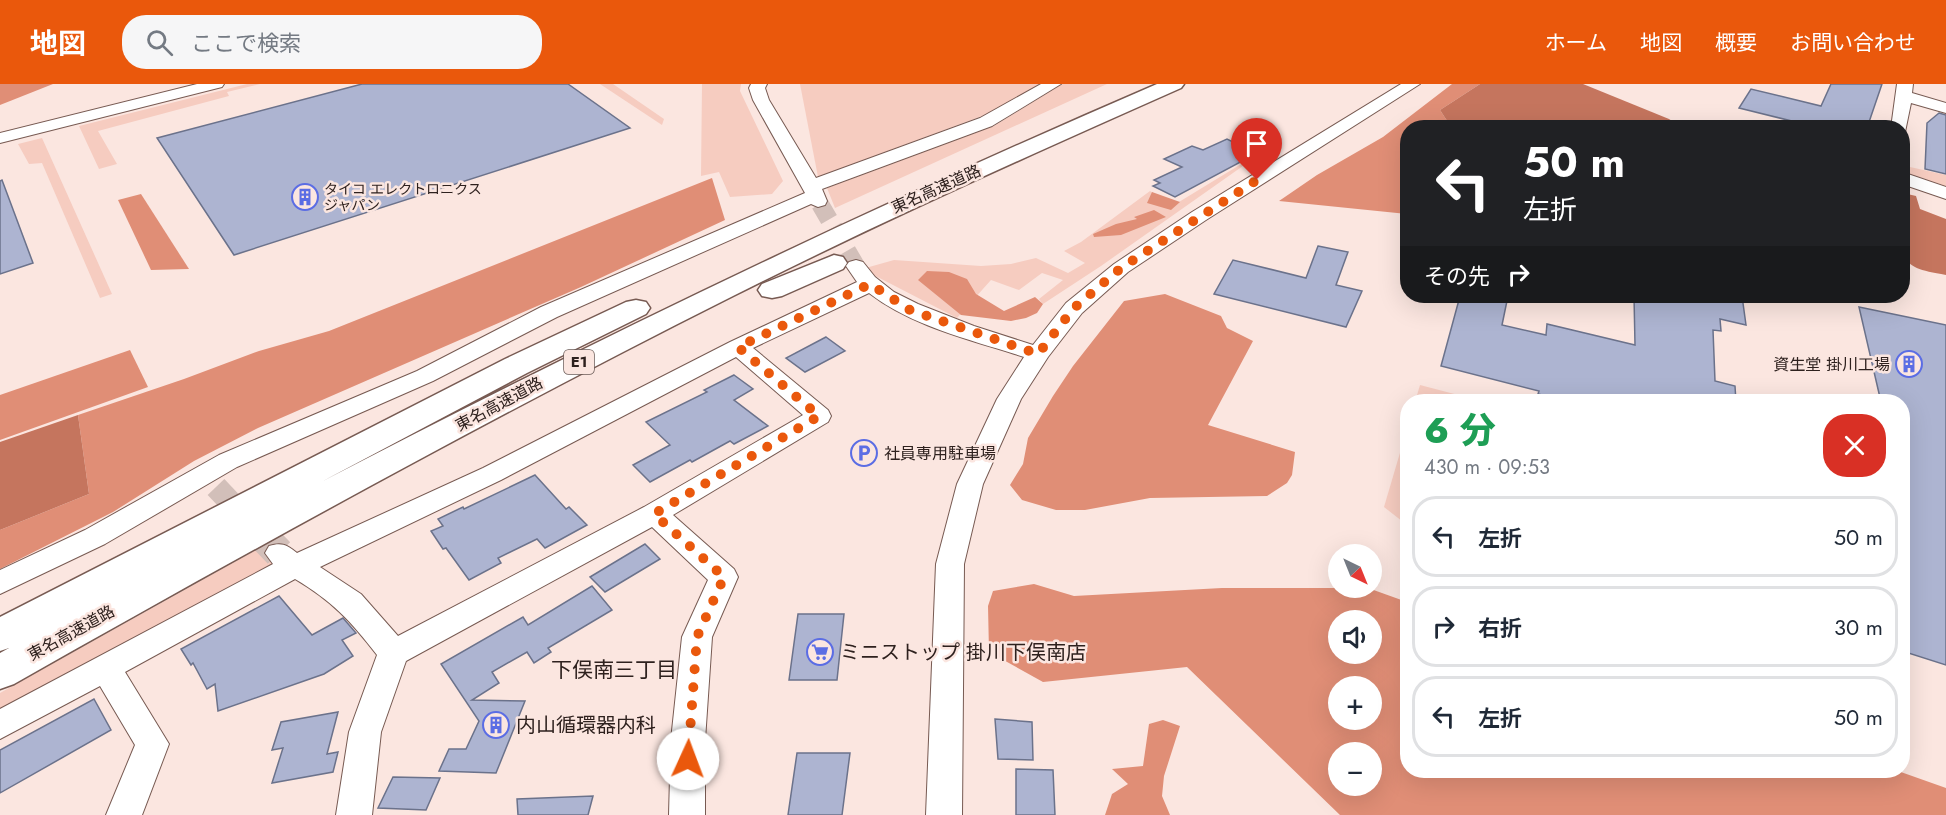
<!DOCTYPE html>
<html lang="ja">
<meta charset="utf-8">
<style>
body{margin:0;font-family:Jost,"Noto Sans JP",sans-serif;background:#f6f6f7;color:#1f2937;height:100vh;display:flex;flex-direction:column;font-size:22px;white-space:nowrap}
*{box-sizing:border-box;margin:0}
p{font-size:20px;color:#747a83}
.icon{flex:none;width:33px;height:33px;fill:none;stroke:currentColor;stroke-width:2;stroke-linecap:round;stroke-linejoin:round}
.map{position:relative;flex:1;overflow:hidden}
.panel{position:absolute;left:1400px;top:310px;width:510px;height:384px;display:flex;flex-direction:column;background:#fff;border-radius:24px;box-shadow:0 6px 24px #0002}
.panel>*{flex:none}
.top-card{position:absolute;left:1400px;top:36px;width:510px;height:183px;border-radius:24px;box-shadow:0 6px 24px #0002;background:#202124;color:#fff;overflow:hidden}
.needle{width:39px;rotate:137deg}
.controls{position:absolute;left:1328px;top:460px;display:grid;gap:12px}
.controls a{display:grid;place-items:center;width:54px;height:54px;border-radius:50%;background:#fff;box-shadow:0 6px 24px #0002;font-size:30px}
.pin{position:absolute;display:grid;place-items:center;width:51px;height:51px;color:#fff;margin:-62px -26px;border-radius:50% 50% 50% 0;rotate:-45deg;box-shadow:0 0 6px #0007}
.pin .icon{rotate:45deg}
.me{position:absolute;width:66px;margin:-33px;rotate:2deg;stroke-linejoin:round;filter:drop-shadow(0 0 4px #0008)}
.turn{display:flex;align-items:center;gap:21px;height:126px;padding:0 24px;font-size:27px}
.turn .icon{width:78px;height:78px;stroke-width:2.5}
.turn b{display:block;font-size:42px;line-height:51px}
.then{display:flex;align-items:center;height:57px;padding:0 24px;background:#0003;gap:12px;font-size:22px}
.round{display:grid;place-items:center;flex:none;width:63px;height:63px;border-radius:24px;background:#f6f6f7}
.headline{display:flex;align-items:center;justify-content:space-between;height:102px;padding:0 24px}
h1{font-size:36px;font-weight:800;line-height:45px;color:#1e9e55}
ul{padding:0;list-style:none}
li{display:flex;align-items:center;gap:18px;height:81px;margin:0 12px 9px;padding:0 12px;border:3px solid #e0e1e3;border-radius:24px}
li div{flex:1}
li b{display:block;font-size:22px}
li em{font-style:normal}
header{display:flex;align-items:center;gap:36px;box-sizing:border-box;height:84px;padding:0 30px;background:#ea580c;color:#fff}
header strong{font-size:28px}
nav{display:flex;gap:33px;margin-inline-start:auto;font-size:21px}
.search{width:420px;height:54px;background:#f6f6f7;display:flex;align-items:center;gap:15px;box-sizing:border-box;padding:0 21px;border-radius:24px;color:#747a83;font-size:22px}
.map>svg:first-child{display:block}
</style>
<header>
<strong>地図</strong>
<div class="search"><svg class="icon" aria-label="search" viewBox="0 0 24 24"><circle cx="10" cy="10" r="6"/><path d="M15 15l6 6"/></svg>ここで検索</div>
<nav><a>ホーム</a><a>地図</a><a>概要</a><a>お問い合わせ</a></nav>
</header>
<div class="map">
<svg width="1946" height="731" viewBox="0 0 1946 731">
<rect width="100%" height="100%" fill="#fbe6e0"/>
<!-- green -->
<g fill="#f6ccc0">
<polygon points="247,0 260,0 227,8 229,12 98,47 117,80 99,85 79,42"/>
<polygon points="600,0 613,0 664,35 662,41"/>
<polygon points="702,0 741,0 740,7 783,97 772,110 730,113 719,88 701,92"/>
<polygon points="800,0 1040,0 990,29 818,93"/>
<polygon points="1062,0 1107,0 835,124 827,104 994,42"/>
<polygon points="42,54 112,210 100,214 42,79 29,80 18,60"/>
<polygon points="1274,60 1101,182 1043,220 1039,215 1063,196 1042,189 1019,206 991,196 957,234 862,185 894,176 981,182 1011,180 1036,174 1068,189 1085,179 1064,167 1081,158 1150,107 1174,121"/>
<polygon points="1910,83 1946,91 1946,107 1907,92"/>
<polygon points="1420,301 1485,318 1415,318"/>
<polygon points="1407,345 1407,441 1384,423"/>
<polygon points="258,465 276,483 0,630 0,609"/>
</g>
<!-- forest -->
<g fill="#e08e76" fill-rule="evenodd">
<polygon points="0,0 53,0 0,21"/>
<polygon points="1452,0 1484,0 1480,0 1440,26 1451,43 1407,44 1407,130 1279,117 1317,91 1383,53"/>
<polygon points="712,94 725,136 581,203 258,344 194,377 113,428 0,485 0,446 89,410 78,331 184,295 259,267 329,247"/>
<polygon points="1152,108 1180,118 1171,126 1147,119"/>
<polygon points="141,110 189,185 151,186 118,116"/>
<polygon points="1154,126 1166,133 1121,151 1094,153 1093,150 1116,140 1137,135 1134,133"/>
<polygon points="927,187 949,188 967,195 976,210 1004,227 1035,213 1043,220 1037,229 1026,234 1011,237 961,231 918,196"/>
<polygon points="1165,210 1221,232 1227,244 1253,257 1208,341 1295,368 1292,391 1287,399 1267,412 1150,414 1085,426 1056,426 1022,416 1010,401 1023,380 1028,354 1053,312 1073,282 1124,217"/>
<polygon points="130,266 148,303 0,356 0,311"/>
<path d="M1034,500l40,12 148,-8h146l39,14v169h491l48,17v27h-606l-153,-148 -144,15 -54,-30 -1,-46 5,-15zM1338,537h33v33h-33zM1338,603h33v33h-33zM1338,669h33v33h-33z"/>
<polygon points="1163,636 1180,642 1164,692 1162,712 1170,731 1105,731 1112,710 1128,700 1112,685 1143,682 1149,640"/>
</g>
<!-- water -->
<g fill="#c5755e">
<polygon points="1480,0 1583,0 1669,35 1681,43 1451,43 1440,26"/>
<path d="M1903,109l13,3 4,13 26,10v56c-38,-7 -44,-8 -44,-48 0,-11 -2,-24 1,-34z"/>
<polygon points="78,331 89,410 0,446 0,358"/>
</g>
<!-- building -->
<g fill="#adb4d1" stroke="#6b728b" stroke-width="1.5">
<polygon points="362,0 568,0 630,44 234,171 157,54"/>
<polygon points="1831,0 1882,0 1867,44 1820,44 1739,24 1751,5 1821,22"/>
<polygon points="1939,29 1946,31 1946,90 1925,85 1927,39"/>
<polygon points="1252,50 1274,60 1175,113 1153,102 1160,99 1154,96 1182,83 1164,75 1192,62 1203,66 1227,55 1235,59"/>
<polygon points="2,96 33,179 0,190 0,97"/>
<polygon points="1318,162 1348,168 1336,201 1362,207 1346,243 1214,210 1233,176 1306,194"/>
<polygon points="1460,212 1508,212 1502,241 1546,251 1547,240 1635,261 1634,212 1742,212 1746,241 1720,235 1721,247 1713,246 1715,297 1735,302 1736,318 1571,318 1538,310 1539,307 1441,282"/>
<polygon points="1859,223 1946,241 1946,581 1902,567 1902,318 1881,318"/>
<polygon points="826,253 845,267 805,288 786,274"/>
<polygon points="734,291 753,305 734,316 768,342 734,360 730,357 692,378 690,376 650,398 633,381 670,361 646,338 707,308 704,306"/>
<polygon points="535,391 566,425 569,423 587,441 545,464 537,455 498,474 501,479 469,496 446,464 443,465 431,447 443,442 438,435 463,423 464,425"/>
<polygon points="645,460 660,475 605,508 590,493"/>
<polygon points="592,502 612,526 548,564 551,568 534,579 527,568 492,588 499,599 472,616 525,617 496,689 439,687 449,665 466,665 479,637 441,580 523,533 528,541"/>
<polygon points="279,512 312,551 343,534 356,549 342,556 353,572 324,590 218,627 215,600 207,605 193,579 191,581 181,565"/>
<polygon points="798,530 844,530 837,596 789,596"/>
<polygon points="94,615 111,646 0,709 0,666"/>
<polygon points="338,628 327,670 338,668 333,688 272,699 283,664 272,666 281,638"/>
<polygon points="995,635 1032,638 1033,676 998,675"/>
<polygon points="797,669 850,669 842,731 788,731"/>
<polygon points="1016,685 1053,686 1055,731 1016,731"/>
<polygon points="393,693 440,694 426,726 378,724"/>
<polygon points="593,712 588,731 518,731 517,715"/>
</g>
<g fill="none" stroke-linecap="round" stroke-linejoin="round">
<!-- minor-tunnel-far2 -->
<polyline stroke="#d2bfb9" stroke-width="18" stroke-dasharray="18 9" stroke-linecap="butt" points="820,120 856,182"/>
<!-- minor-tunnel-far1 -->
<polyline stroke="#d2bfb9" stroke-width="23" stroke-dasharray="23 12" stroke-linecap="butt" points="216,403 234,422"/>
<!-- minor-tunnel -->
<polyline stroke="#d2bfb9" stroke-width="31" stroke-dasharray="31 16" stroke-linecap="butt" points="232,420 279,469"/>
<defs>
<g id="minor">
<polygon points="197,0 224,0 222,3 0,59 0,49"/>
<polygon points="751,0 767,0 765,4 769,16 816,94 980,34 1041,0 1061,0 992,42 822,105 827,117 825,121 818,123 811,120 557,233 433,297 237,383 105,460 0,510 0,486 85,446 219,371 417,287 541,223 805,109 753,16 749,4"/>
<path d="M1401,0h19l-214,136 -78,52 -46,41 -34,44 -27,42 -38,85 -19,80 -2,251h-36l10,-251 21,-80 40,-85 27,-42c-52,-17 -111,-30 -155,-64l-116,55 75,62 3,6 -3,6 -155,93 61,54 4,8 -26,60 -7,103v75h-36l2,-75 11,-103 26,-57 -56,-53 -246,134 -25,71 -9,83h-36l13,-83 28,-77c-26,-34 -45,-54 -82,-76l-170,93 44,72 -27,71h-36l29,-70 -35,-59 -100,53v-30l273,-145 -8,-11 4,-7c13,-4 18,-1 28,7l186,-85 247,-126 127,-60 -11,-16 3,-4 7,-2 7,2 12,15 19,15 24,12 56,22 59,19 33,-42 48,-39 78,-52zM736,273l67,58 -159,92 -246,129 -37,-42 -41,-27 181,-87z"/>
<polygon points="1897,0 1913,0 1912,9 1946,19 1946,29 1911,19 1905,48 1902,48 1902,44 1891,44"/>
<polygon points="1902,88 1946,103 1946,115 1902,100"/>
</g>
<g id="highway">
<path d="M1157,0h27l-3,4c-151,67 -301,134 -448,208 -243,122 -482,254 -719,388l-14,5v-36l9,-5 -9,3v-34l505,-258 121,-57 10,-2 10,2 4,6 -4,6 -119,59 -206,109c274,-142 552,-276 836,-398z"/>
<polygon points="834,171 843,173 847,179 843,185 782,212 772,214 762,212 758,206 762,200"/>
</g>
</defs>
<!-- minor casing -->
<use href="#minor" stroke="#775a52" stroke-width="2"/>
<!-- highway casing -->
<use href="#highway" stroke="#775a52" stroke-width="3"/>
<!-- minor -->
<use href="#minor" fill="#fff" fill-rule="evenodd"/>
<!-- highway -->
<use href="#highway" fill="#fff" fill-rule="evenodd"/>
</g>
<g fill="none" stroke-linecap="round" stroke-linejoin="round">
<!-- route -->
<polyline stroke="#ea580c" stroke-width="10" stroke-dasharray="0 18" points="688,675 697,553 724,493 654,430 819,332 738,263 870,200 910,226 1038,270 1074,224 1121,184 1257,96"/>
</g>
<!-- icons -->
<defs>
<symbol id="building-ring" viewBox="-11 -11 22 22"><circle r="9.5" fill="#fbe6e0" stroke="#5b6de4" stroke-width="1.5"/><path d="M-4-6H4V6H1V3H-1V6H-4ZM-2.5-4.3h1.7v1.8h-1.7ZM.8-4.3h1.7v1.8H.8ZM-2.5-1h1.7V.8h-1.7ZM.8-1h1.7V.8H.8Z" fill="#5b6de4"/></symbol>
<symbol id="parking-ring" viewBox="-11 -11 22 22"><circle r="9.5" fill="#fbe6e0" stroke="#5b6de4" stroke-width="1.5"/><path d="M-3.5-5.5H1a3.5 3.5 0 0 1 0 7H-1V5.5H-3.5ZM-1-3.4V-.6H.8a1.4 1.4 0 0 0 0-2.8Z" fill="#5b6de4"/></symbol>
<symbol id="supermarket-ring" viewBox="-11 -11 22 22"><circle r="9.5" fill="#fbe6e0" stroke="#5b6de4" stroke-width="1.5"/><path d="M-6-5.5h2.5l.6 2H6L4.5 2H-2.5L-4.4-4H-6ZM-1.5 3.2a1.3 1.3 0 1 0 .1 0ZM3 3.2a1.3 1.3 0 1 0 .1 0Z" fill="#5b6de4"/></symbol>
</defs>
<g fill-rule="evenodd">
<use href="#building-ring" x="290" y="98" width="30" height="30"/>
<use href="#building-ring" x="1894" y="265" width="30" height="30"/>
<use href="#parking-ring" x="849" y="354" width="30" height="30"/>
<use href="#supermarket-ring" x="805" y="553" width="30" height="30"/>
<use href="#building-ring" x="481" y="626" width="30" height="30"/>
</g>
<g text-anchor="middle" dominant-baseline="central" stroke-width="5" stroke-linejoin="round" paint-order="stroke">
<!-- far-poi labels -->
<g font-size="14" fill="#2e211e" stroke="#fbe6e0" text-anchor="start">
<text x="324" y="105">タイコ エレクトロニクス<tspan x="324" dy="16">ジャパン</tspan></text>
</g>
<!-- shield labels -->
<rect fill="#fbe6e0" stroke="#6c5c58" stroke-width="1.5" x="564" y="266" width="30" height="24" rx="4.5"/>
<g font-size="15" font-weight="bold" fill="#2e211e">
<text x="579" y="278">E1</text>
</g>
<!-- street labels -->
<g font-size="16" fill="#2e211e" stroke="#fbe6e0">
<text transform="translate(936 105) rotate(-24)">東名高速道路</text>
<text transform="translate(499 320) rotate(-28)">東名高速道路</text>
<text transform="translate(71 549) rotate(-29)">東名高速道路</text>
</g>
<!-- poi labels -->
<g font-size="16" fill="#2e211e" stroke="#fbe6e0" text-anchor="end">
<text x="1890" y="280">資生堂 掛川工場</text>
<text x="884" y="369" text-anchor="start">社員専用駐車場</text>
</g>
<!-- near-poi labels -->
<g font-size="20" fill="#2e211e" stroke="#fbe6e0" text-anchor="start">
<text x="840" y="568">ミニストップ 掛川下俣南店</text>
<text x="516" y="641">内山循環器内科</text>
</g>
<!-- near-neighbourhood labels -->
<g font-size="21" fill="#2e211e" stroke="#fbe6e0">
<text x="614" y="586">下俣南三丁目</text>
</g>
</g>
</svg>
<div class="controls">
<a><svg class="needle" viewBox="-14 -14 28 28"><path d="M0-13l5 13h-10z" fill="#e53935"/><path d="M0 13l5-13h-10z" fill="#747a83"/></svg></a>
<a><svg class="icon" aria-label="sound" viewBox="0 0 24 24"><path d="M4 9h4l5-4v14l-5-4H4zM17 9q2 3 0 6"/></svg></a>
<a>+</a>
<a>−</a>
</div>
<div class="pin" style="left:1257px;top:96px;background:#d93025"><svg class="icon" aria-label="arrive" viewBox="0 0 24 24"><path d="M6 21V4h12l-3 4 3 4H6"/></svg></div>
<svg class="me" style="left:688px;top:675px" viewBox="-20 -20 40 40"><circle r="19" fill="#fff"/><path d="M0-13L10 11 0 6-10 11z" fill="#ea580c"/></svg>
<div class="top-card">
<div class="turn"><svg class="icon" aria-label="left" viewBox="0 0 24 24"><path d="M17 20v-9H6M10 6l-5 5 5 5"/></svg><div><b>50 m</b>左折</div></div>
<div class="then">その先<svg class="icon" aria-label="right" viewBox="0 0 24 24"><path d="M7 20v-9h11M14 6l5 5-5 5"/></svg></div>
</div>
<section class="panel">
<div class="headline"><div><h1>6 分</h1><p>430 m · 09:53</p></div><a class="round" style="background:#d93025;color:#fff"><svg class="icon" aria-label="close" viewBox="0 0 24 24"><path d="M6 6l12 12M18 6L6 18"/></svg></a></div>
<ul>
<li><svg class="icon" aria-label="left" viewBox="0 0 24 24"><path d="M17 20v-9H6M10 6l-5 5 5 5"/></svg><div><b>左折</b></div><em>50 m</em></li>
<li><svg class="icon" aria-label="right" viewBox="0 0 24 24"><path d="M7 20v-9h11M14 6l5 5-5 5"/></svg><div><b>右折</b></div><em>30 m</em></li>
<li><svg class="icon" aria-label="left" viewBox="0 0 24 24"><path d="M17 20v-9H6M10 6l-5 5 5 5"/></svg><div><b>左折</b></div><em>50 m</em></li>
</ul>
</section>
</div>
